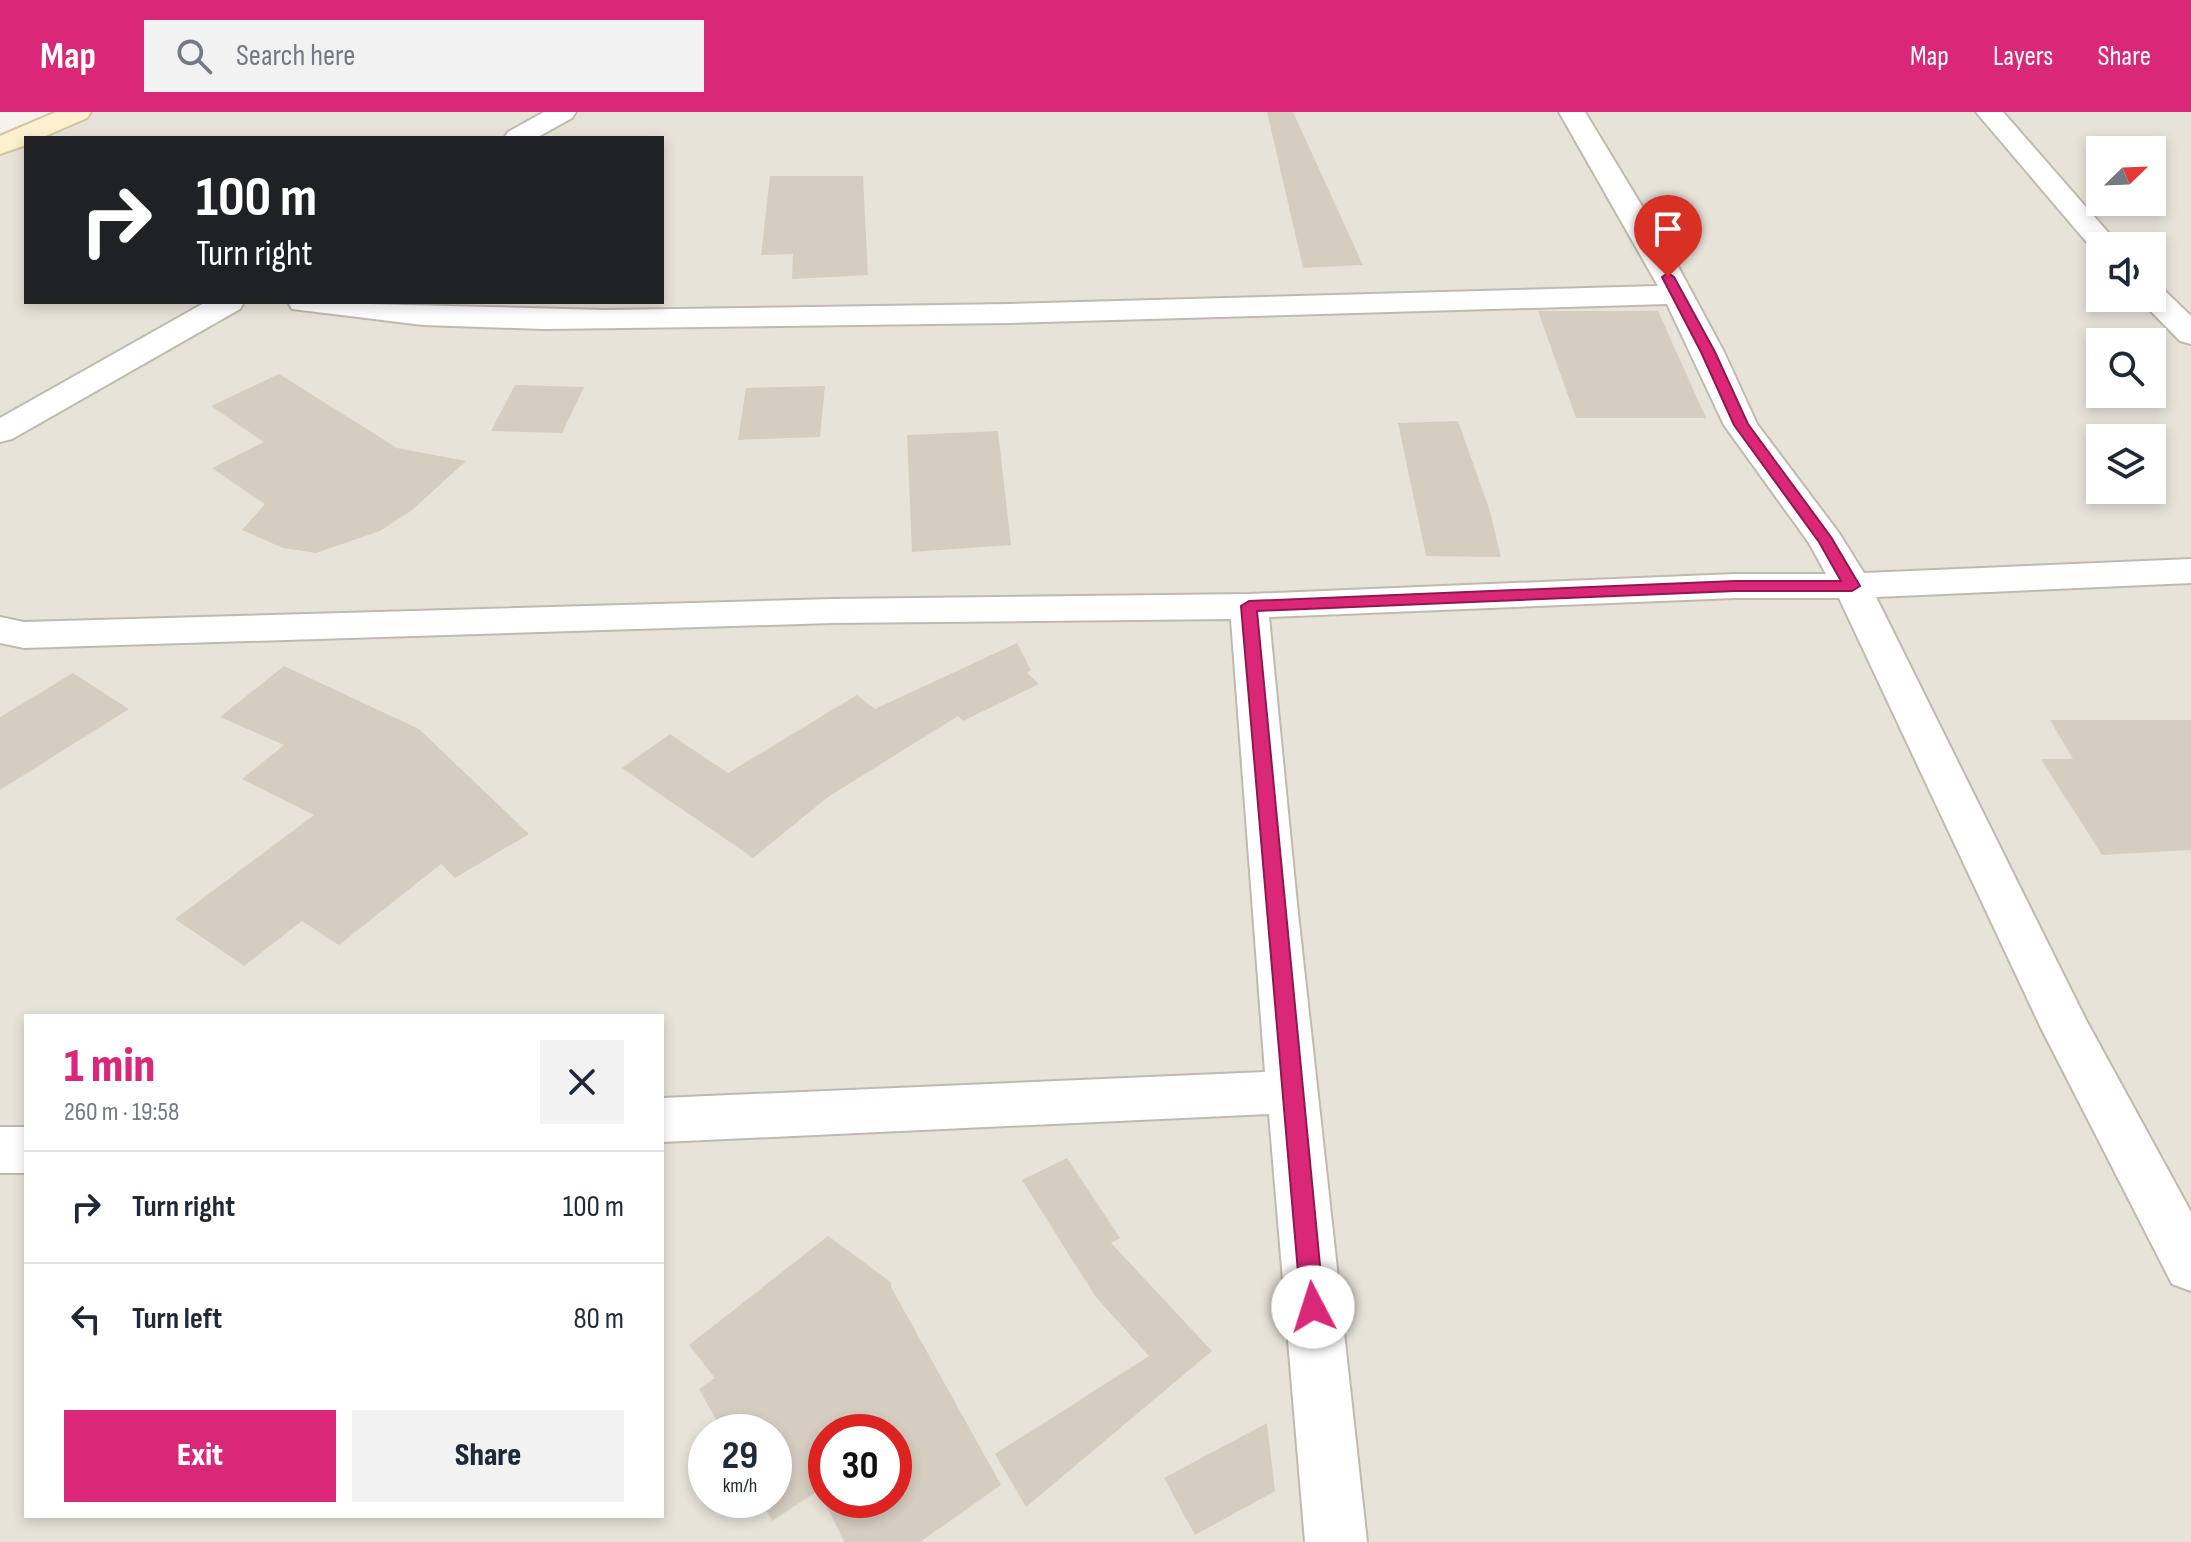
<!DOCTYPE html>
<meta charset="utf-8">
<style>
body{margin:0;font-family:"Sofia Sans Condensed",sans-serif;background:#f2f2f3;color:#1f2937;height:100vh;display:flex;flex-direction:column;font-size:30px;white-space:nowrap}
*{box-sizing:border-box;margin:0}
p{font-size:26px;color:#747a83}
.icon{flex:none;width:44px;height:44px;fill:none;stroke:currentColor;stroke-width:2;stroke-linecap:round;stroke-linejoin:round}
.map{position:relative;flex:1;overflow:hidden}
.details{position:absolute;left:24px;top:902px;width:640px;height:504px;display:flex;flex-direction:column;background:#fff;border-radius:0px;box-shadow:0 4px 12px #0003}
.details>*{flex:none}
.top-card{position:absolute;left:24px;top:24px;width:640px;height:168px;border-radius:0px;box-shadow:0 4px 12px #0003;background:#202124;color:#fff;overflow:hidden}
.needle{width:52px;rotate:67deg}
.buttons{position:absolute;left:2086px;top:24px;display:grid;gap:16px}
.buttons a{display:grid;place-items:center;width:80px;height:80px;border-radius:0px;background:#fff;box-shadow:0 4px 12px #0003;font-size:40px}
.speed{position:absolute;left:688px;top:1302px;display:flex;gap:16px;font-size:40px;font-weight:700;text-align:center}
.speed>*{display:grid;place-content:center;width:104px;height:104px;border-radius:50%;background:#fff;box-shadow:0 4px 12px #0003;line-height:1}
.speed small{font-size:20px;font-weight:400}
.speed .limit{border:12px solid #d22;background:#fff;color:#111}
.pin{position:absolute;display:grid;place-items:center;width:68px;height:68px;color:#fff;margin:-82px -34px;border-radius:50% 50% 50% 0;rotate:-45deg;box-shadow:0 0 8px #0007}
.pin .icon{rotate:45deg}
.me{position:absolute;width:88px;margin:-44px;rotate:355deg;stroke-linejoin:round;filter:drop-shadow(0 0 6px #0008)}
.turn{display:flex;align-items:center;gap:28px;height:168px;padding:0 40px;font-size:36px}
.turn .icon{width:104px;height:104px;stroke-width:2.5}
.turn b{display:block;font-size:56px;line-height:68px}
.round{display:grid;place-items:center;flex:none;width:84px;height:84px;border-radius:0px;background:#f2f2f3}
.overview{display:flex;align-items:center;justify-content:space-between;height:136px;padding:0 40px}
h1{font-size:48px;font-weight:800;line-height:60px;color:#db2777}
.primary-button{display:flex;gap:16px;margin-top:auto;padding:16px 40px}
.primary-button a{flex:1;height:92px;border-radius:0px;background:#db2777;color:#fff;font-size:32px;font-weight:800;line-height:92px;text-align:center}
.primary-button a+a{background:#f2f2f3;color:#1f2937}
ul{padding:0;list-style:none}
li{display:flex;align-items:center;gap:24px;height:112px;padding:0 40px;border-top:2px solid #e0e1e3}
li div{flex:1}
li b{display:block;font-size:30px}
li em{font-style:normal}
header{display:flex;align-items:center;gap:48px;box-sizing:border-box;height:112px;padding:0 40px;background:#db2777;color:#fff}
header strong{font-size:38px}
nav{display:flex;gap:44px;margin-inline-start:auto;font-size:28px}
.search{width:560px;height:72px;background:#f2f2f3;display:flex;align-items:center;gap:20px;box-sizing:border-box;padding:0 28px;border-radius:0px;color:#747a83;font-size:30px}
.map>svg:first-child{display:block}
</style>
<header>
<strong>Map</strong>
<div class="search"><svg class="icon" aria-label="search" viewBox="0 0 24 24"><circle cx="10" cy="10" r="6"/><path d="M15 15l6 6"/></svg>Search here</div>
<nav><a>Map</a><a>Layers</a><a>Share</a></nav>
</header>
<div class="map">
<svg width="2191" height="1430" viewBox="0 0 2191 1430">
<rect width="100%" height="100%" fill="#f5f2eb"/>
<!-- residential -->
<path fill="#e8e3d9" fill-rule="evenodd" d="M87,0h2104v1430h-2191v-1390l26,-12v162h636v-164h-632zM2100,38h52v52h-52zM2100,134h52v52h-52zM2100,230h52v52h-52zM2100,326h52v52h-52zM26,904h636v500h-636zM706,1320h68v68h-68zM826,1320h68v68h-68z"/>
<!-- building -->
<g fill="#d6cdc1" fill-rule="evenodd">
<polygon points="1267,0 1293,0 1363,153 1303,156"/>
<polygon points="770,64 863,64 868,163 792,167 793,142 761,143"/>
<polygon points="1538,199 1658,199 1706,306 1576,306"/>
<polygon points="279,262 397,336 466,349 411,399 380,419 316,441 283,436 242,418 265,392 212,356 264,330 211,294"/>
<polygon points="515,273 584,275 562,321 491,319"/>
<polygon points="825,274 820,325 738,328 746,276"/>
<polygon points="1458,309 1490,399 1501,445 1426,444 1398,311"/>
<polygon points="998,319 1011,433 912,440 907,323"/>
<polygon points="1017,531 1031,558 1027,561 1039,572 963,609 958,604 828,685 753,746 622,656 670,622 728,661 857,583 875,597"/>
<polygon points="284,554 419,617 529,722 455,766 441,752 339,833 302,809 244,854 175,807 314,703 242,667 284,633 220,605"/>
<polygon points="73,561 129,597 0,678 0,605"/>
<polygon points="2050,608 2191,608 2191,738 2102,743 2041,647 2073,647"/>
<polygon points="1067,1046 1120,1126 1111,1131 1212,1239 1026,1395 995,1342 1149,1244 1095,1184 1022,1068"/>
<path d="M828,1124l63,46v5l110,198 -81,57h-76l-25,-52 -47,31 -11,-21h13v-68h-51l-24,-43 16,-11 -26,-33zM826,1320h68v68h-68z"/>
<polygon points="1267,1311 1275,1379 1195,1423 1164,1366"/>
</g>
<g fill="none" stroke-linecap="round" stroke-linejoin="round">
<defs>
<g id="minor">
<polygon points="544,0 576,0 572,6 536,26 504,26 508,20"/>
<polygon points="1559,0 1585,0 1674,147 1724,240 1757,312 1839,421 1864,461 2191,447 2191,471 1876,485 2085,906 2191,1100 2191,1179 2172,1172 2041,916 1839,486 1735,486 1269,505 1297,792 1367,1430 1305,1430 1269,1002 662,1030 662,986 1265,960 1231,507 832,511 24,536 0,531 0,505 24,510 832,487 1249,482 1735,462 1826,462 1809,431 1724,313 1667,192 1009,211 544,217 423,213 292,197 288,190 604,198 1009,192 1658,174"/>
<polygon points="1976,0 2003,0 2120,134 2100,134 2100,142 2095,140"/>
<polygon points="2152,175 2163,177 2191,204 2191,232 2180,229 2138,186 2152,186"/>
<polygon points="206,190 244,190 240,197 12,327 0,330 0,306"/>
<rect x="0" y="1015" width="26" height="46"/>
</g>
<polygon id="secondary" points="56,0 91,0 87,6 41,26 26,26 26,33 0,42 0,24"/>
</defs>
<!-- minor casing -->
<use href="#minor" stroke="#c0b9ae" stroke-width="4"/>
<!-- secondary casing -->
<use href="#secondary" stroke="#d2c49d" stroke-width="4"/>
<!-- minor -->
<use href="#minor" fill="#fff" fill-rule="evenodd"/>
<!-- secondary -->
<use href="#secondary" fill="#fcf0ce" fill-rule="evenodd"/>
</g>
<!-- route -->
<polygon fill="#db2777" stroke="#8e194d" stroke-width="2" points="1668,161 1674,165 1715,240 1748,312 1831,425 1860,474 1852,479 1735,479 1257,499 1324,1195 1321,1203 1313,1206 1305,1203 1301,1195 1241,494 1249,489 1735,469 1841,469 1819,430 1734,313 1701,240 1662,165"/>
</svg>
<div class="buttons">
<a><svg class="needle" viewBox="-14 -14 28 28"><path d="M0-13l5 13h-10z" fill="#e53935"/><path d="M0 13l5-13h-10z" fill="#747a83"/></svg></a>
<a><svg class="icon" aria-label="sound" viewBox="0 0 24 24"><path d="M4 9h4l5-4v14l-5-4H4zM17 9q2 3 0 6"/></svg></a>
<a><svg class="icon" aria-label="search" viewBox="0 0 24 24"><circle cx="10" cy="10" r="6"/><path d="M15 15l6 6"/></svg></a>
<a><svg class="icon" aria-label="layers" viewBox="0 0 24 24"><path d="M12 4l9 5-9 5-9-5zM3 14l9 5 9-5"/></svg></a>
</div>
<div class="speed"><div>29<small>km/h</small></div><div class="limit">30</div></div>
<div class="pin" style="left:1668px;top:165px;background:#d93025"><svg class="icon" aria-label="arrive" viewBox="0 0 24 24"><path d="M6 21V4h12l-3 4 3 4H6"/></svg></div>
<svg class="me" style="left:1313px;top:1195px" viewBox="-20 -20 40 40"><circle r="19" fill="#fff"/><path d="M0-13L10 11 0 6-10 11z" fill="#db2777"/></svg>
<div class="top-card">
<div class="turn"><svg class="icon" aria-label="right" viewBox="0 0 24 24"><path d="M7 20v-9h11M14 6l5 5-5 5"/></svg><div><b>100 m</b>Turn right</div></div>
</div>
<section class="details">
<div class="overview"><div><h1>1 min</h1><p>260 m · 19:58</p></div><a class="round"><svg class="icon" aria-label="close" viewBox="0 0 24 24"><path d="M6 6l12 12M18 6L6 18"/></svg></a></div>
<ul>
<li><svg class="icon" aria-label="right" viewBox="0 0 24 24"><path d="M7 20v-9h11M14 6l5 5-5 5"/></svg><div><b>Turn right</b></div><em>100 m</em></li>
<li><svg class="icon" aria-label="left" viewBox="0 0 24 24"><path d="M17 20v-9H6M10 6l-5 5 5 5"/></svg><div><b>Turn left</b></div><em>80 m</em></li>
</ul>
<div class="primary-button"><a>Exit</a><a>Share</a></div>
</section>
</div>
